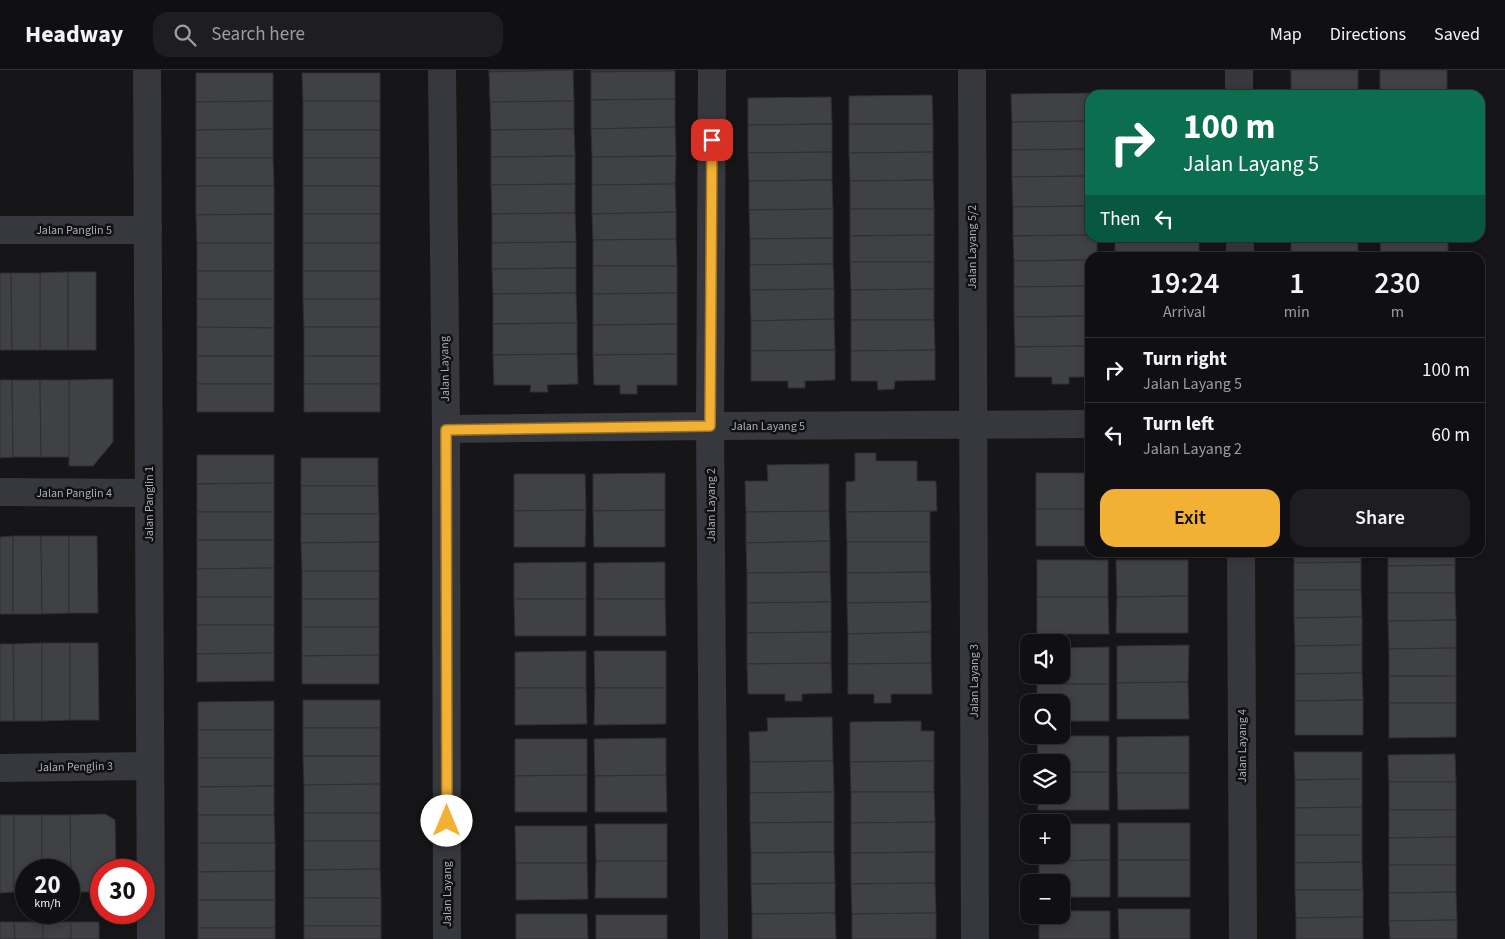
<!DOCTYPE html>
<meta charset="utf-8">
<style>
body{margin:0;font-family:"Source Sans 3",sans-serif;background:#1e1e20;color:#f1f3f6;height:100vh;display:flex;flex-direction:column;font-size:19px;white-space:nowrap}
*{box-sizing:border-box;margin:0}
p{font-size:16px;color:#9c9d9f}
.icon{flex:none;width:28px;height:28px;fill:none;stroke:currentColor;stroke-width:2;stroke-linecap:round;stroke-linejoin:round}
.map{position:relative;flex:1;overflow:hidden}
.details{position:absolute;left:1085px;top:182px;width:400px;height:305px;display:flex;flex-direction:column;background:#101012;border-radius:15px;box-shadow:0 2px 8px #0003,0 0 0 1px #303032}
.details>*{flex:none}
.top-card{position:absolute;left:1085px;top:20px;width:400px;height:152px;border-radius:15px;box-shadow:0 2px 8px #0003,0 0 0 1px #303032;background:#0b6e4f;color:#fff;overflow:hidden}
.fabs{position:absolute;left:1020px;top:564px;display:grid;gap:10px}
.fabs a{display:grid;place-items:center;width:50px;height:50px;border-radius:10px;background:#101012;box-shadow:0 2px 8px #0003,0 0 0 1px #303032;font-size:25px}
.speed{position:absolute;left:15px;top:789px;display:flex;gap:10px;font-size:25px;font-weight:700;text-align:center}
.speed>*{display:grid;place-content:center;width:65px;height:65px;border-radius:50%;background:#101012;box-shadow:0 2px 8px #0003,0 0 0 1px #303032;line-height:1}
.speed small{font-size:12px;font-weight:400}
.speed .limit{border:8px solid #d22;background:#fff;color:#111}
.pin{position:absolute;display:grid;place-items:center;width:42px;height:42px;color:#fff;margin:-21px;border-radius:10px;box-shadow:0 2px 8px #0006}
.me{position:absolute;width:55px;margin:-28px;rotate:0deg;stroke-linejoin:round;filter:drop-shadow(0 0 4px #0008)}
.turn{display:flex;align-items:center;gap:18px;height:105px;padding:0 15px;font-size:22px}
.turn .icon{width:65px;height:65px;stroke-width:2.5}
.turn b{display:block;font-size:35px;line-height:42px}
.then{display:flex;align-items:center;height:48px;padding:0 15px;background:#0003;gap:10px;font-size:19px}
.eta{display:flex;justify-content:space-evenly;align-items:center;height:85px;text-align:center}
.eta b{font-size:30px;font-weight:600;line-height:35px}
.action{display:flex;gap:10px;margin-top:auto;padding:10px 15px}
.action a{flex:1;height:58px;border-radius:15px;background:#f2b134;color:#111;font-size:20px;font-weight:600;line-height:58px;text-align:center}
.action a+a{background:#1e1e20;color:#f1f3f6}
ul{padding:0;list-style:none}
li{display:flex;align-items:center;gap:15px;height:65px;padding:0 15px;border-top:1px solid #303032}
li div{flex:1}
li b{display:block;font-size:19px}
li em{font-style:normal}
header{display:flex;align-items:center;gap:30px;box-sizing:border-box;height:70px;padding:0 25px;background:#101012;border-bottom:1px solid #303032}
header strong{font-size:24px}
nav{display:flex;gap:28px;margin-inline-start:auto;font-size:18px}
.search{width:350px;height:45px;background:#1e1e20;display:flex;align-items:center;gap:12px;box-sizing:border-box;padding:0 18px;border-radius:15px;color:#9c9d9f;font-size:19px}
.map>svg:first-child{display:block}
</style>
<header>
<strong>Headway</strong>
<div class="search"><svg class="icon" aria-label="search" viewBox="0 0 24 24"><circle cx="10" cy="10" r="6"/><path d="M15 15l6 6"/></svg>Search here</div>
<nav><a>Map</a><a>Directions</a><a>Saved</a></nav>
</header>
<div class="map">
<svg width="1505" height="869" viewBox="0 0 1505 869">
<rect width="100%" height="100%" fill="#161618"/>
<!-- building -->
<g fill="#404145" stroke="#303034">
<polygon points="489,0 573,0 489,2"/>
<polygon points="573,0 574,31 490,32 489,2"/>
<polygon points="591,0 675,0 675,1 591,2"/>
<rect x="1291" y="0" width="67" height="25"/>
<rect x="1380" y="0" width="67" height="25"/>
<polygon points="675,1 675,29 591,30 591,2"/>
<polygon points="196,3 273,3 273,31 196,32"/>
<polygon points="302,3 380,3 380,31 303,31"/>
<polygon points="1197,21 1197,25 1113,25 1113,22"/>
<polygon points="1095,23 1095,25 1090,25 1090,51 1012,52 1011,24"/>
<polygon points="932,25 933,54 849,54 849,26"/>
<polygon points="831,27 832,54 748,55 748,28"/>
<polygon points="675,29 675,57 591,59 591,30"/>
<polygon points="273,31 273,59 196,60 196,32"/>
<rect x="303" y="31" width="77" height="29"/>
<polygon points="574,31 574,59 491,60 490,32"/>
<polygon points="1090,51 1090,79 1012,80 1012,52"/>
<polygon points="832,54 832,82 748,83 748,55"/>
<polygon points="849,54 933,54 933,82 849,83"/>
<polygon points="675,57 676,86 592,87 591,59"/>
<polygon points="273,59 273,88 196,88 196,60"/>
<polygon points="574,59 575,86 491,87 491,60"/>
<rect x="303" y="60" width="77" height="28"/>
<polygon points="1090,79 1090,106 1012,107 1012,80"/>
<polygon points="832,82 832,110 749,111 748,83"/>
<polygon points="933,82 933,110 850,111 849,83"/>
<polygon points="575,86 575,114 491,115 491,87"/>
<polygon points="676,86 675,114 592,115 592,87"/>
<polygon points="196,88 273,88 274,116 196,116"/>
<rect x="303" y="88" width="77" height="28"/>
<polygon points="1090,106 1090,136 1013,137 1012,107"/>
<polygon points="832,110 833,139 749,140 749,111"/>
<polygon points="933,110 934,139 850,139 850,111"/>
<polygon points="575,114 575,143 492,144 491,115"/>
<polygon points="675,114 676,142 592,144 592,115"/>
<polygon points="196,116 274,116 274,144 196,145"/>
<rect x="303" y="116" width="77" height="28"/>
<polygon points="1090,136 1090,165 1013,166 1013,137"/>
<polygon points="833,139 833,168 750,169 749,140"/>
<polygon points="850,139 934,139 934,165 850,166"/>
<polygon points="676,142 676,169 593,170 592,144"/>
<polygon points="575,143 576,172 492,173 492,144"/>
<polygon points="274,144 274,173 197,173 196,145"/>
<rect x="303" y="144" width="77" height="29"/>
<polygon points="934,165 934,192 850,192 850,166"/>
<polygon points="1090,165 1090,168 1097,168 1097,188 1090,188 1090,190 1014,191 1013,166"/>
<polygon points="833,168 833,194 750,195 750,169"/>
<polygon points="1115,168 1199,168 1199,170 1115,171"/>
<rect x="1291" y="168" width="67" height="20"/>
<polygon points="1380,168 1448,168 1448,188 1381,188"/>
<polygon points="676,169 677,196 593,196 593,170"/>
<polygon points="1199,170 1199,188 1115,188 1115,171"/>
<polygon points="576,172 576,198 492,199 492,173"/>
<rect x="197" y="173" width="77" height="28"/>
<rect x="303" y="173" width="77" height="28"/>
<polygon points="1090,190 1090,216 1014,217 1014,191"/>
<polygon points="850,192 934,192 934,219 851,220"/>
<polygon points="833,194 834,219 750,220 750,195"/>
<polygon points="593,196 677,196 677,223 593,224"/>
<polygon points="576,198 576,223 493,224 492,199"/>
<rect x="197" y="201" width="77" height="28"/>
<rect x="303" y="201" width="77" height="28"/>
<polygon points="68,202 68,280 40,280 40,203"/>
<rect x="68" y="202" width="28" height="78"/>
<polygon points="0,203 11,203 12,280 0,280"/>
<polygon points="11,203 40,203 40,280 12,280"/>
<polygon points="1090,216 1090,246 1014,247 1014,217"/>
<polygon points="834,219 834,249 751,251 750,220"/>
<polygon points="934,219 934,250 851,250 851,220"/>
<polygon points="576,223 577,253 493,254 493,224"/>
<polygon points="677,223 677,254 593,255 593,224"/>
<polygon points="197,229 274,229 274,258 197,257"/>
<polygon points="303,229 380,229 380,257 304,257"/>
<polygon points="1090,246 1090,276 1015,277 1014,247"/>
<polygon points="834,249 835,280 751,281 751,251"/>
<polygon points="851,250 934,250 935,280 851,281"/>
<polygon points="577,253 577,284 493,285 493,254"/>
<polygon points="677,254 677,284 593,285 593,255"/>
<polygon points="197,257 274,258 274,286 197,286"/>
<rect x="304" y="257" width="76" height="29"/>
<polygon points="1090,276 1090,307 1069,307 1069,314 1052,314 1052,307 1015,307 1015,277"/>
<polygon points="835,280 835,310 805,311 805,318 788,318 788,311 751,311 751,281"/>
<polygon points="935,280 935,310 895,311 894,319 878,320 877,311 851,311 851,281"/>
<polygon points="577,284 578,314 547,315 548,322 530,322 531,315 494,315 493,285"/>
<polygon points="677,284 677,315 637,315 637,324 620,324 620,315 594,315 593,285"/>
<rect x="197" y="286" width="77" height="28"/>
<rect x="304" y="286" width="76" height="28"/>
<polygon points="113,309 113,372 93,396 69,396 69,310"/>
<polygon points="0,310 12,310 13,387 0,388"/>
<polygon points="12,310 40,310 41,387 13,387"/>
<polygon points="40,310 69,310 69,387 41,387"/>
<rect x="197" y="314" width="77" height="28"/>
<rect x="304" y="314" width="76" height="28"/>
<polygon points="855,383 876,383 876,391 917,391 917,411 936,411 937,441 846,442 846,412 855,411"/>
<polygon points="197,385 274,385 274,413 197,414"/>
<rect x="301" y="388" width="77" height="28"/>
<polygon points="829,394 829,441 746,442 745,411 768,411 767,395"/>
<polygon points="665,403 665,440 593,441 593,404"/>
<rect x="1036" y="403" width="54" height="36"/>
<polygon points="514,404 585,404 586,440 514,441"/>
<polygon points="274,413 274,442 197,442 197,414"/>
<polygon points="301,416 378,416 379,444 301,444"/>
<rect x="1036" y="439" width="54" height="37"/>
<polygon points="586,440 585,477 514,477 514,441"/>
<polygon points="665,440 665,477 594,477 593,441"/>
<polygon points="829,441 830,471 746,473 746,442"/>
<polygon points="930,441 930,472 847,472 846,442"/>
<rect x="197" y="442" width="77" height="28"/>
<polygon points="301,444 379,444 379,472 301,473"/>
<polygon points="13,466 13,544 0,544 0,467"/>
<polygon points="13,466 41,466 42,544 13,544"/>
<polygon points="41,466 69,466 69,543 42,544"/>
<polygon points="69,466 97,466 98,543 69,543"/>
<polygon points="197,470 274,470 274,498 197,499"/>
<polygon points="830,471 830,502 747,503 746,473"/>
<polygon points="379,472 379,501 302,501 301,473"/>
<polygon points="847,472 930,472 930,502 847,503"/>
<polygon points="1294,482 1361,482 1361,492 1294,493"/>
<polygon points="1388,482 1455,482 1455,495 1388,496"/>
<rect x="1037" y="490" width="71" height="37"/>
<polygon points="1116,490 1188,490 1188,526 1117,527"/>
<polygon points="586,492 586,529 514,529 514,493"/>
<polygon points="665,492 665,529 594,529 594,493"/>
<polygon points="1361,492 1361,520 1294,520 1294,493"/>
<polygon points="1455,495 1455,523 1388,523 1388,496"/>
<polygon points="274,498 274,527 197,527 197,499"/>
<rect x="302" y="501" width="77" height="28"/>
<polygon points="830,502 831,532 747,533 747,503"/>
<polygon points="930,502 931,532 847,533 847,503"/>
<polygon points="1294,520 1361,520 1362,547 1294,548"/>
<polygon points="1388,523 1455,523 1456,550 1388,551"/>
<polygon points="1188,526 1188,563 1116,563 1117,527"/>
<rect x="197" y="527" width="77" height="28"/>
<polygon points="1037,527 1108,527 1109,564 1037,564"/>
<rect x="302" y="529" width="77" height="28"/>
<polygon points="514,529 586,529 586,566 515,566"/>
<polygon points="594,529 665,529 666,566 594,566"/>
<polygon points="831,532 831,562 747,563 747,533"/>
<polygon points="931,532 931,562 848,564 847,533"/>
<polygon points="1362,547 1362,575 1295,576 1294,548"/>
<polygon points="1456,550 1456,578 1389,579 1388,551"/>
<polygon points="197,555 274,555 274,583 197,584"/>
<polygon points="302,557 379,557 379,585 302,586"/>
<polygon points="831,562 831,593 747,594 747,563"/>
<polygon points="931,562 931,593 848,594 848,564"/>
<polygon points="42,573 42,651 14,651 13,574"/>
<polygon points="42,573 70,573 70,650 42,651"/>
<polygon points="70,573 98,573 99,650 70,650"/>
<polygon points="0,574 13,574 14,651 0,651"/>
<polygon points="1189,575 1188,612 1117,613 1117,576"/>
<polygon points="1362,575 1362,603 1295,604 1295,576"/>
<polygon points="1109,577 1109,614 1037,614 1037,605 1061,605 1061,578"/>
<polygon points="1456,578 1456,606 1389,606 1389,579"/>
<polygon points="586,581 586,618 515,618 515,582"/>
<polygon points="594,581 666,581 666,618 595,618"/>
<polygon points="274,583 274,611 197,612 197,584"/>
<polygon points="379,585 379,614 302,614 302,586"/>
<polygon points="831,593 832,623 802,624 802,631 785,631 785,624 748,624 747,594"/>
<polygon points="931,593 932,624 891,624 891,633 874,633 874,624 848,624 848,594"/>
<polygon points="1362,603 1363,630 1295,631 1295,604"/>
<rect x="1389" y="606" width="67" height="27"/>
<polygon points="1188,612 1189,649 1117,649 1117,613"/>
<polygon points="1037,614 1109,614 1109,651 1061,651 1061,632 1037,632"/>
<polygon points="515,618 586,618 587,654 515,655"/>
<polygon points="595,618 666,618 666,654 594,655"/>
<rect x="303" y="630" width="77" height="28"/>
<polygon points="1363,630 1363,665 1295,665 1295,631"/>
<polygon points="274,631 274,660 198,660 198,632"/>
<polygon points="1389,633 1456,633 1456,667 1389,668"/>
<polygon points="832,647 833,691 750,692 749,662 768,661 767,648"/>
<polygon points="921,651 921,661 934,661 934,691 850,692 850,652"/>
<rect x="303" y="658" width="77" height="28"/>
<rect x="198" y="660" width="76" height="28"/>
<polygon points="1037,666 1109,666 1109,702 1061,702 1061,692 1038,692"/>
<polygon points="1189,666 1189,703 1117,703 1117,667"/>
<polygon points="666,668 666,705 595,706 594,669"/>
<polygon points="515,669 587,669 587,705 515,706"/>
<polygon points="1294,682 1362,682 1362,709 1295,710"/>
<polygon points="1455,684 1456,712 1389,712 1388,685"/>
<polygon points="303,686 380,686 380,714 304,715"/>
<polygon points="198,688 274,688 274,716 198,717"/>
<polygon points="833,691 834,722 750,723 750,692"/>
<polygon points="934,691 934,722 851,722 850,692"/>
<polygon points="1061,702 1109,702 1109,740 1038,740 1038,725 1061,725"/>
<polygon points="1117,703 1189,703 1189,739 1118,740"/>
<polygon points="587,705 587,742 515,742 515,706"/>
<polygon points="666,705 667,742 595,742 595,706"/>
<polygon points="1362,709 1362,737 1295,738 1295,710"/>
<rect x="1389" y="712" width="67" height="28"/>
<polygon points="380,714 380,743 304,743 304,715"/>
<polygon points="274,716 274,745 198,745 198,717"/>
<polygon points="834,722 834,752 750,753 750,723"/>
<polygon points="851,722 934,722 935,752 851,753"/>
<polygon points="1362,737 1362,765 1295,765 1295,738"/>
<polygon points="1389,740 1456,740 1456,767 1389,768"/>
<rect x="304" y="743" width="76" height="28"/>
<polygon points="105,744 115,750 116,800 101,800 101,822 71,822 70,745"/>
<polygon points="0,745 14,745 14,822 0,823"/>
<polygon points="14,745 42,745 42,800 26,800 26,822 14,822"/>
<polygon points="42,745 70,745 71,822 69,822 69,800 42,800"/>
<polygon points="198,745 274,745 275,773 198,773"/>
<polygon points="834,752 834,782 751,783 750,753"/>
<polygon points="935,752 935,782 851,783 851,753"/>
<rect x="1118" y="753" width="72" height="37"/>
<polygon points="595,754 667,754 667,791 596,791"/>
<polygon points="1061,754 1110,754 1110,790 1039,791 1039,785 1061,785"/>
<polygon points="515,756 587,756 587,793 516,793"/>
<polygon points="1295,765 1362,765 1362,792 1295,793"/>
<polygon points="1456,767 1456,795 1389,795 1389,768"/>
<polygon points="304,771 380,771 380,799 304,800"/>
<polygon points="198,773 275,773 275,801 198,802"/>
<polygon points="834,782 835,813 751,814 751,783"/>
<polygon points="935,782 935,813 851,814 851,783"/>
<polygon points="1110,790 1110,827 1061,827 1061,812 1039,812 1039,791"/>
<rect x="1118" y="790" width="72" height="37"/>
<polygon points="596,791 667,791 667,828 595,828"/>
<polygon points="1362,792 1363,820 1295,820 1295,793"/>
<polygon points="516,793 587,793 588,829 516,830"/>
<polygon points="1389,795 1456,795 1456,822 1389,823"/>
<polygon points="380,799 381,828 304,828 304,800"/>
<polygon points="275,801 275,830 198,830 198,802"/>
<polygon points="835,813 835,843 752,844 751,814"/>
<polygon points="935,813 936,843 852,844 851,814"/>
<polygon points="1295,820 1363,820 1363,847 1296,848"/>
<polygon points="1456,822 1457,850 1389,851 1389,823"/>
<rect x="304" y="828" width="77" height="28"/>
<rect x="198" y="830" width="77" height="28"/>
<polygon points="1118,839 1190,839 1190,869 1119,869"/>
<polygon points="1061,841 1110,841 1110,869 1039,869 1039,845 1061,845"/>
<polygon points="835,843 836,869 752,869 752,844"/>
<polygon points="936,843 936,869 852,869 852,844"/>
<polygon points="516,844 587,844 588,869 516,869"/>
<rect x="596" y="845" width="71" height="24"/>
<polygon points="1363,847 1363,869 1296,869 1296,848"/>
<polygon points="1457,850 1457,869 1390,869 1389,851"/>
<polygon points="0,852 14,852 15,869 0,869"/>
<polygon points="14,852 43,852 43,869 15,869"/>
<rect x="43" y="852" width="28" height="17"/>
<rect x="71" y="852" width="28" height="17"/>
<rect x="304" y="856" width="77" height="13"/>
<rect x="198" y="858" width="77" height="11"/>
</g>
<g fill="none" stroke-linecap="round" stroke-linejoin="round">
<!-- minor -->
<g stroke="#37383d" stroke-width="28">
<polyline points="147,0 151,869"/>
<polyline points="442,0 446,359 447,869"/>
<polyline points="712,0 710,356 714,869"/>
<polyline points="972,0 975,869"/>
<polyline points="1239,0 1239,25"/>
<polyline points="0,160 148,160"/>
<polyline points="1240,168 1240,188"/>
<polyline points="446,359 710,356 1090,354"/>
<polyline points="0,422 148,423"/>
<polyline points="1241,482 1243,869"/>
<polyline points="0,698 150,696"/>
</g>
</g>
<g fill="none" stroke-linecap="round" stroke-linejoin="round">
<defs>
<polyline id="route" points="447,751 446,360 710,356 712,70"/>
</defs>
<!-- route casing -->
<use href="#route" stroke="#9d7322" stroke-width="12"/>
<!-- route -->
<use href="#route" stroke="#f2b134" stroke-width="9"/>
</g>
<g text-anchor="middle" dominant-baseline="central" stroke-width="5" stroke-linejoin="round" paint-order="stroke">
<!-- street labels -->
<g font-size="12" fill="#a8adb8" stroke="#111113">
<text x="74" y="160">Jalan Panglin 5</text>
<text transform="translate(972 177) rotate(-90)">Jalan Layang 5/2</text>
<text transform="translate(445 299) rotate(-91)">Jalan Layang</text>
<text x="768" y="356">Jalan Layang 5</text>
<text x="74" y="423">Jalan Panglin 4</text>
<text transform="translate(149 434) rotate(-90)">Jalan Panglin 1</text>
<text transform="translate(711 435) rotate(-90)">Jalan Layang 2</text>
<text transform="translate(974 611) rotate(-90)">Jalan Layang 3</text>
<text transform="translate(1242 676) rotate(-90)">Jalan Layang 4</text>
<text transform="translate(75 697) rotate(-1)">Jalan Penglin 3</text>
<text transform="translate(447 824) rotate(-90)">Jalan Layang</text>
</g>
</g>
</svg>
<div class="fabs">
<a><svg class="icon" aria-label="sound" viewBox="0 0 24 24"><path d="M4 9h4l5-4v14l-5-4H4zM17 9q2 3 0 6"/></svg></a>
<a><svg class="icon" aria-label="search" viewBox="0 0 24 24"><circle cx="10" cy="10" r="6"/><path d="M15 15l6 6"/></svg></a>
<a><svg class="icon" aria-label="layers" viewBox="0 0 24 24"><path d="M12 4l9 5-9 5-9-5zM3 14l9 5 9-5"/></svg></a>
<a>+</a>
<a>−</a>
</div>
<div class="speed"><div>20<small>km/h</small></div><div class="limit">30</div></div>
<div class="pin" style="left:712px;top:70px;background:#d93025"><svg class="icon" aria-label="arrive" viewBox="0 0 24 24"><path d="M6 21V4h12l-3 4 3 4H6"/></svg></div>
<svg class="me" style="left:447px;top:751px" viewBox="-20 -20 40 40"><circle r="19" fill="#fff"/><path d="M0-13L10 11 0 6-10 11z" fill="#f2b134"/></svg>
<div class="top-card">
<div class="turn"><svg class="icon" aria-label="right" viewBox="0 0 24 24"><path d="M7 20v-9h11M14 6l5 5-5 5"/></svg><div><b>100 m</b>Jalan Layang 5</div></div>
<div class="then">Then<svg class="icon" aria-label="left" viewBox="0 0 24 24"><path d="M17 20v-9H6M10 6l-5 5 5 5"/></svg></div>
</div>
<section class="details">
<div class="eta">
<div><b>19:24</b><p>Arrival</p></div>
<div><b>1</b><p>min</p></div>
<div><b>230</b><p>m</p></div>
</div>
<ul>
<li><svg class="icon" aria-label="right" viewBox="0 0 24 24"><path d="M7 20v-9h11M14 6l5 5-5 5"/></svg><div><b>Turn right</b><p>Jalan Layang 5</p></div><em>100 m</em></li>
<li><svg class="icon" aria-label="left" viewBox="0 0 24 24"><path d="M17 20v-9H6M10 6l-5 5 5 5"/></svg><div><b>Turn left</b><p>Jalan Layang 2</p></div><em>60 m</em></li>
</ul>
<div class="action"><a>Exit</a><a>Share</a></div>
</section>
</div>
